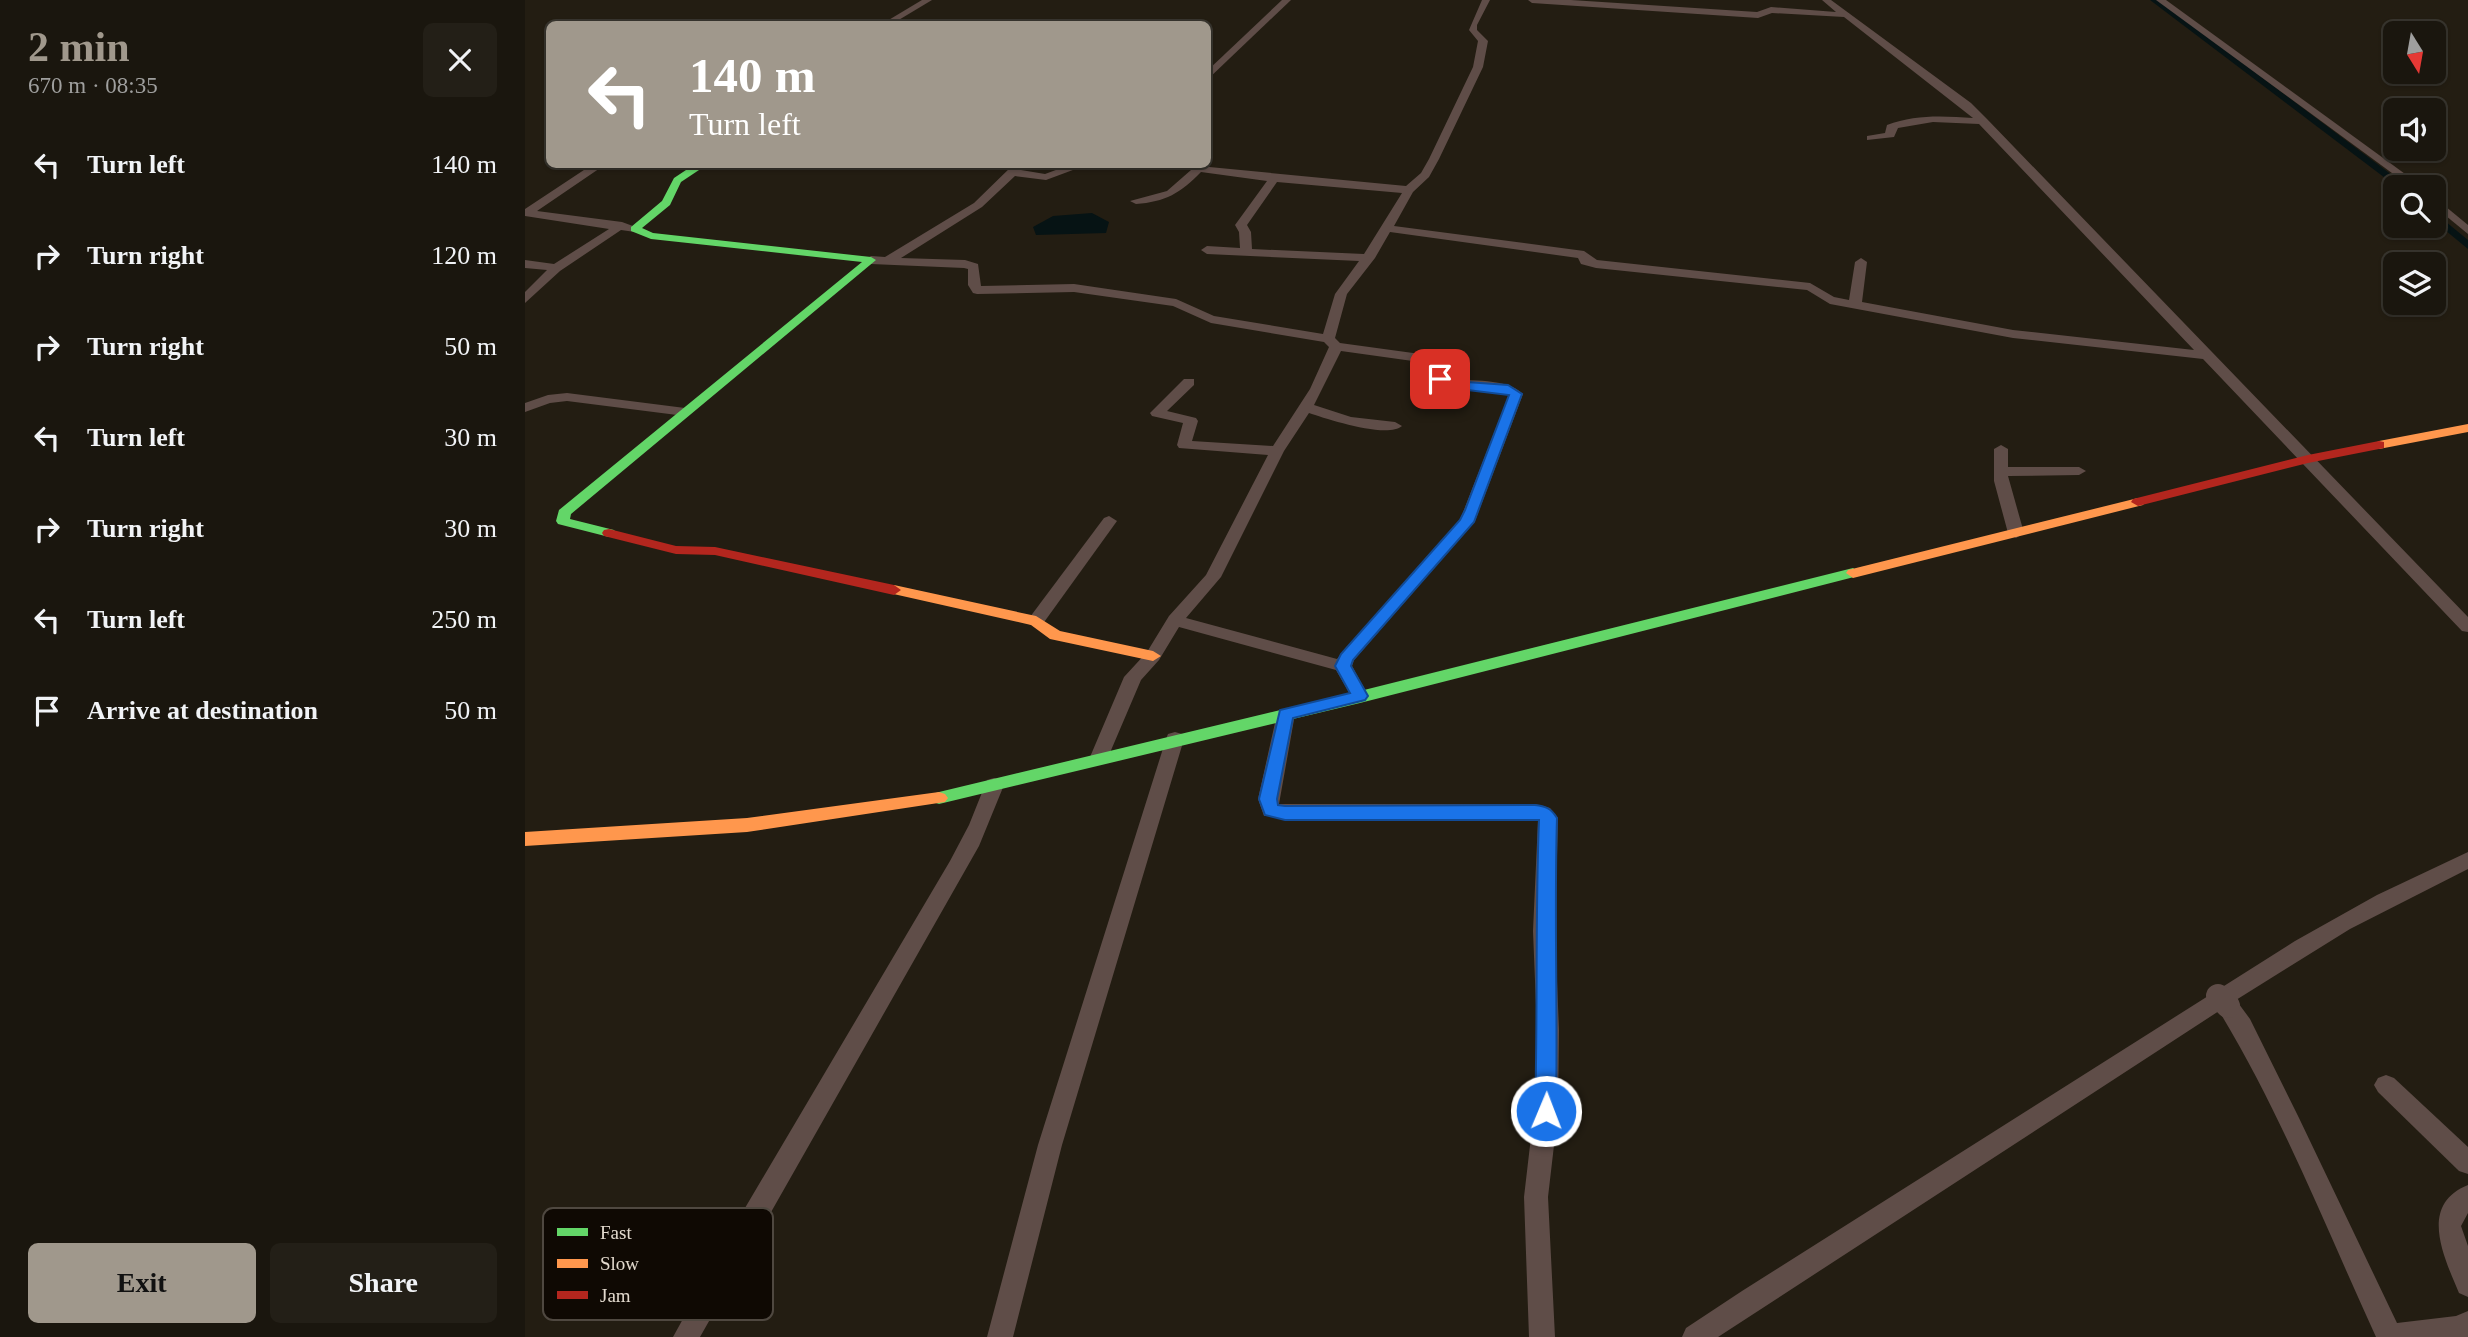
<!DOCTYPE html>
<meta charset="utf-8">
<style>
body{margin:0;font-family:"Times New Roman",serif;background:#231f17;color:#f1f3f6;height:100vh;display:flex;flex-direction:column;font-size:26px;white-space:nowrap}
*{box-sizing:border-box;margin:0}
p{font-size:23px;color:#9f9f9e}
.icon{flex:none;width:38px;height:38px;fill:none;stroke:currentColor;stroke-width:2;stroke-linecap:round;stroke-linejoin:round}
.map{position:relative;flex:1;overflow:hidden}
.drawer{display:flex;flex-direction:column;background:#1a160e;width:525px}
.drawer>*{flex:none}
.banner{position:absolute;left:21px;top:21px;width:665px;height:147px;border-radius:10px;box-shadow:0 2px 5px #0004,0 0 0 2px #38352e;background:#a0988c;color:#fff;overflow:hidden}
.needle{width:46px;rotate:169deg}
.buttons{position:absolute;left:1858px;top:21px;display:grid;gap:14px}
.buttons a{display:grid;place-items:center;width:63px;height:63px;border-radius:10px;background:#1a160e;box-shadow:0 2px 5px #0004,0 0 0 2px #38352e;font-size:35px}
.pin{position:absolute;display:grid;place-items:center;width:60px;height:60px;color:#fff;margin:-30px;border-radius:14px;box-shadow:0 4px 10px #0006}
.me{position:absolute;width:77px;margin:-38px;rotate:1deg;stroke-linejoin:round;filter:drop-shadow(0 0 5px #0008)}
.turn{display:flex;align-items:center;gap:24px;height:147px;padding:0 28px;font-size:32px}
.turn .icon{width:91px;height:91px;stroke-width:2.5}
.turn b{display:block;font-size:49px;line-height:60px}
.round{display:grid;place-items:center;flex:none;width:74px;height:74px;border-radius:10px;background:#231f17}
.summary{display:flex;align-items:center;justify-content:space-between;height:119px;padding:0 28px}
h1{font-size:42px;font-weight:700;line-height:52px;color:#a0988c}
.cta{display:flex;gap:14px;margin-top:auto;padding:14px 28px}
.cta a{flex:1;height:80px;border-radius:10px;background:#a0988c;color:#111;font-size:28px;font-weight:700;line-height:80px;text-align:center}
.cta a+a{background:#231f17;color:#f1f3f6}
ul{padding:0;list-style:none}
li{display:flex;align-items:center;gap:21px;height:91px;padding:0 28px}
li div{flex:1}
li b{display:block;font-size:26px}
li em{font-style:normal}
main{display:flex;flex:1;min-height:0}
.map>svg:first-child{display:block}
</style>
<main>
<section class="drawer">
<div class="summary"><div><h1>2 min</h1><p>670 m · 08:35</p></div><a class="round"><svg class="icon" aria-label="close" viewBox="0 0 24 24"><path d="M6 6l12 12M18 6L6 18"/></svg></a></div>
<ul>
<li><svg class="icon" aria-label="left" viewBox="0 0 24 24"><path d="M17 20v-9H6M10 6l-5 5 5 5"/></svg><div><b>Turn left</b></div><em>140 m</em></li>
<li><svg class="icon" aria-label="right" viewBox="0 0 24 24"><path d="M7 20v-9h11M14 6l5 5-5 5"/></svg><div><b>Turn right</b></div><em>120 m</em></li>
<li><svg class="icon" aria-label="right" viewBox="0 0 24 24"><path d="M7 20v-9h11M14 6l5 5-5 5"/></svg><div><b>Turn right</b></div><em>50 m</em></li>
<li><svg class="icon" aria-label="left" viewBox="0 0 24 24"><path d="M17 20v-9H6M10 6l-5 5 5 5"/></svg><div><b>Turn left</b></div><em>30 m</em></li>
<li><svg class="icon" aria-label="right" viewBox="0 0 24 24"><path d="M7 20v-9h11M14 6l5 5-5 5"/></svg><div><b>Turn right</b></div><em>30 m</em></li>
<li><svg class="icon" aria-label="left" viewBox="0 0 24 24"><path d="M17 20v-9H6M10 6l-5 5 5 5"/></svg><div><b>Turn left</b></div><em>250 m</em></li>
<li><svg class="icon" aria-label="arrive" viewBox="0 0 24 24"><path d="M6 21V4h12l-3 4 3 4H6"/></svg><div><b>Arrive at destination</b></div><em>50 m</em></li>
</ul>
<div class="cta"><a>Exit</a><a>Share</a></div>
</section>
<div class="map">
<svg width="1943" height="1337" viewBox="0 0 1943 1337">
<rect width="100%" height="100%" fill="#231d12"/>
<!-- water -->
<polygon fill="#061314" points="567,213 584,222 581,233 511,235 508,227 528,216"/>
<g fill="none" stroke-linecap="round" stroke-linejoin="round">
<!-- canal -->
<g fill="#061314" fill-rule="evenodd">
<polygon points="1625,0 1634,0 1883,187 1872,187"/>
<polygon points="1909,212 1943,240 1943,249 1909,221"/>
</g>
<!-- street -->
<g fill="#5f4d48" fill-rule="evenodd">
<polygon points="397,0 407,0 367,24 357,24"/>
<polygon points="757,0 766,0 682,80 682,71"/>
<path d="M957,0h8l-13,25v5l11,11 -5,26 -44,92 -10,18 -16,15 -19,34 190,25 13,9 213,23 24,14 15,3 6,-38 6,-4 6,4 -5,40 151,28 181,20 -215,-226 -46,-2 -35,6 -4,9 -27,3v-4l18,-3 2,-8c28,-11 58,-9 86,-7l-129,-101 -72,-4 -14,5 -226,-15 -4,-3h43l186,12 14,-5 65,5 -14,-12h9l140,103 16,16 481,498v15l-6,-1 -259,-272 -190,-21 -183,-34 -23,-14 -211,-22 -15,-4 -3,-6 -188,-26 -15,26 -28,36 -12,44 5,5 95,13 11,8 2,15c22,2 59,-1 75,15l-48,127 -121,139 -2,6 17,31 -3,4h-12l-18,-31 -157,-43 -20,33 -18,20 -35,82h-14l-2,-5 34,-80 23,-25 22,-36 37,-41 62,-120 -89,-7 -2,-3 6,-22 -31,-7 -2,-3 34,-34h10v6l-27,26 29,7 2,3 -6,20 81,5 37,-57 19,-42 -5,-5 -113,-19 -38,-17 -99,-14 -97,2 -4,-1 -5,-8v-16l-4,-1 -93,-4 -6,-4 6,-4 14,1 89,-54 40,-39h12l-5,6 24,4 27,-10h17l-43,16 -31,-4 -33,31 -81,51 64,2 13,4 3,22 93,-2 102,15 38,17 109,18 12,-40 24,-33 -152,-7 -6,-4 6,-4 33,2 -1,-16 -4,-7 32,-44 -66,-9c-20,21 -36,30 -65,32l-6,-3 37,-10 24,-21 -13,-6 228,22 15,-13 8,-14 44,-92 5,-26 -9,-11zM752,182l125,11 -38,61 -112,-5 -1,-17 -4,-7zM816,351l86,12 5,3 1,13 6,7 70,9 -49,125 -123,139 -151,-41 35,-41 63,-126 25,-38c18,6 78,26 93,13l-7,-4 -44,-5 -37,-12z"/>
<polygon points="1631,0 1641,0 1898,187 1886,187"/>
<polygon points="68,164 81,164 12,211 97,222 116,229 110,232 96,230 35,271 0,303 0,292 22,270 0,268 0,260 29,264 84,229 0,216 0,209"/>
<polygon points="1909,197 1943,225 1943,234 1909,206"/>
<polygon points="42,393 160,408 167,412 160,416 42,401 25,403 0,412 0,403 23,395"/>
<polygon points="1476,445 1483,449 1483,467 1554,467 1561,471 1554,475 1483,476 1499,533 1491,538 1483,533 1469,481 1469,449"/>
<polygon points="584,516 592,521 517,625 505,625 503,621 505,617 579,518"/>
<polygon points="761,708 770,714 754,804 1010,804 1025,808 1033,818 1030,931 1034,1030 1033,1111 1023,1197 1030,1337 1004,1337 999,1197 1009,1111 1012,1030 1008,931 1013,820 739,816 733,799 752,714"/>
<polygon points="650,732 657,734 659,739 537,1145 488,1337 462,1337 513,1145 641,739 643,734"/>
<polygon points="469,778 476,780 479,785 454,846 175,1337 148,1337 207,1230 425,861 444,825 462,780"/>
<path d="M1943,852v17l-118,60 -114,71 14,19 49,99 98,205 59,-7 12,-5v26h-92c-50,-109 -95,-224 -157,-326l-501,326h-36l4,-9 56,-37 553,-350 82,-46z"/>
<polygon points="1861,1075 1869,1078 1943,1147 1943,1174 1934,1171 1853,1092 1849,1085 1853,1078"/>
<path d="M1943,1185v28l-7,13 7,20v51l-9,-4c-15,-36 -41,-88 9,-108z"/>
</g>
<!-- fast -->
<g fill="#63d668" fill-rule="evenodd">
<polygon points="170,164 183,164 156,182 145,205 117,228 128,233 346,257 351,260 46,514 45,519 89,530 91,533 89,536 84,537 33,524 31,521 34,510 337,262 126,239 106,231 106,227 137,201 149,178"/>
<polygon points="1328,568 1335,573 1333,576 835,703 414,804 408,802 405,798 408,794 414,792 835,691"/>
</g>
<!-- slow -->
<g fill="#ff974d" fill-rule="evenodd">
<polygon points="1943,424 1943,432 1854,449 1847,445 1854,441"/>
<polygon points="1613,498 1618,499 1620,502 1618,505 1328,578 1321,573 1323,570"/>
<polygon points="369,585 511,616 535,631 628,651 636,656 628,661 525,639 506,625 364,593 362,590"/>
<polygon points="414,792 420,794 423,798 420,802 222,832 0,846 0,832 222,818"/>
</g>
<!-- jam -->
<g fill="#b3261e" fill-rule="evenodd">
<polygon points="1854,441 1859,442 1859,448 1783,463 1613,506 1606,502 1608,499 1783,455"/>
<polygon points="84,529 151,546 190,547 369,585 376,590 369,595 190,555 151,554 79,536 77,533 79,530"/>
</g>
<!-- street-bridge -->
<polyline stroke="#5f4d48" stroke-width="24" points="1693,996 1703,1006"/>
</g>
<!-- route -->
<path fill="#1a73e8" stroke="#114b97" stroke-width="2" d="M911,376l17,5 55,4 14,9 -48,128 -121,138 -2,6 17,30 -3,4 -72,18 -16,81 1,6 7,1 250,-1c10,1 16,3 22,13 -3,98 1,195 -1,293l-3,7 -7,2 -8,-2 -3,-7c3,-97 0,-194 4,-291h-254l-20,-5 -6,-16 21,-89 70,-17 -15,-27 6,-12 119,-134 5,-10 44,-115 -58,-7 -15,-7z"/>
<!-- legend -->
<rect x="18" y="1208" width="230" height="112" rx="10" fill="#0f0903" stroke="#4f4840" stroke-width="2"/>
<rect x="32" y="1228" width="31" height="8" fill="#63d668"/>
<rect x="32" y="1259" width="31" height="9" fill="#ff974d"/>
<rect x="32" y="1291" width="31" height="8" fill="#b3261e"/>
<g font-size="19" fill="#e3dace">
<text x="75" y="1239">Fast</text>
<text x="75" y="1270">Slow</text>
<text x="75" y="1302">Jam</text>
</g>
</svg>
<div class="buttons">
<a><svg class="needle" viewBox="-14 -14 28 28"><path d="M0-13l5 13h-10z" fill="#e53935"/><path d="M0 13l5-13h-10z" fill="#9f9f9e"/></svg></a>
<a><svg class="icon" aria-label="sound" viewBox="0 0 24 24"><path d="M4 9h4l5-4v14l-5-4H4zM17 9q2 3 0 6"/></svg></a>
<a><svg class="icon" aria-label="search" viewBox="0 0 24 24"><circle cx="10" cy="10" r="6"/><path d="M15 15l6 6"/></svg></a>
<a><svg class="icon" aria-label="layers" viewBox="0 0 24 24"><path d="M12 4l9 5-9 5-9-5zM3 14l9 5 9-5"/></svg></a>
</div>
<div class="pin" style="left:915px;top:379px;background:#d93025"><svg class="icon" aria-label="arrive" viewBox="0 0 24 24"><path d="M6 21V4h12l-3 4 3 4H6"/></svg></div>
<svg class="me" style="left:1021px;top:1111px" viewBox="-20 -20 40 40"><circle r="17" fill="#1a73e8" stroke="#fff" stroke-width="3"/><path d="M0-11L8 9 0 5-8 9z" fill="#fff"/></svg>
<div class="banner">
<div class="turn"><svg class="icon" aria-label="left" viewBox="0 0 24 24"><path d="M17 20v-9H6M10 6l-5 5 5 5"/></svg><div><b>140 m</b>Turn left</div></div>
</div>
</div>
</main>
